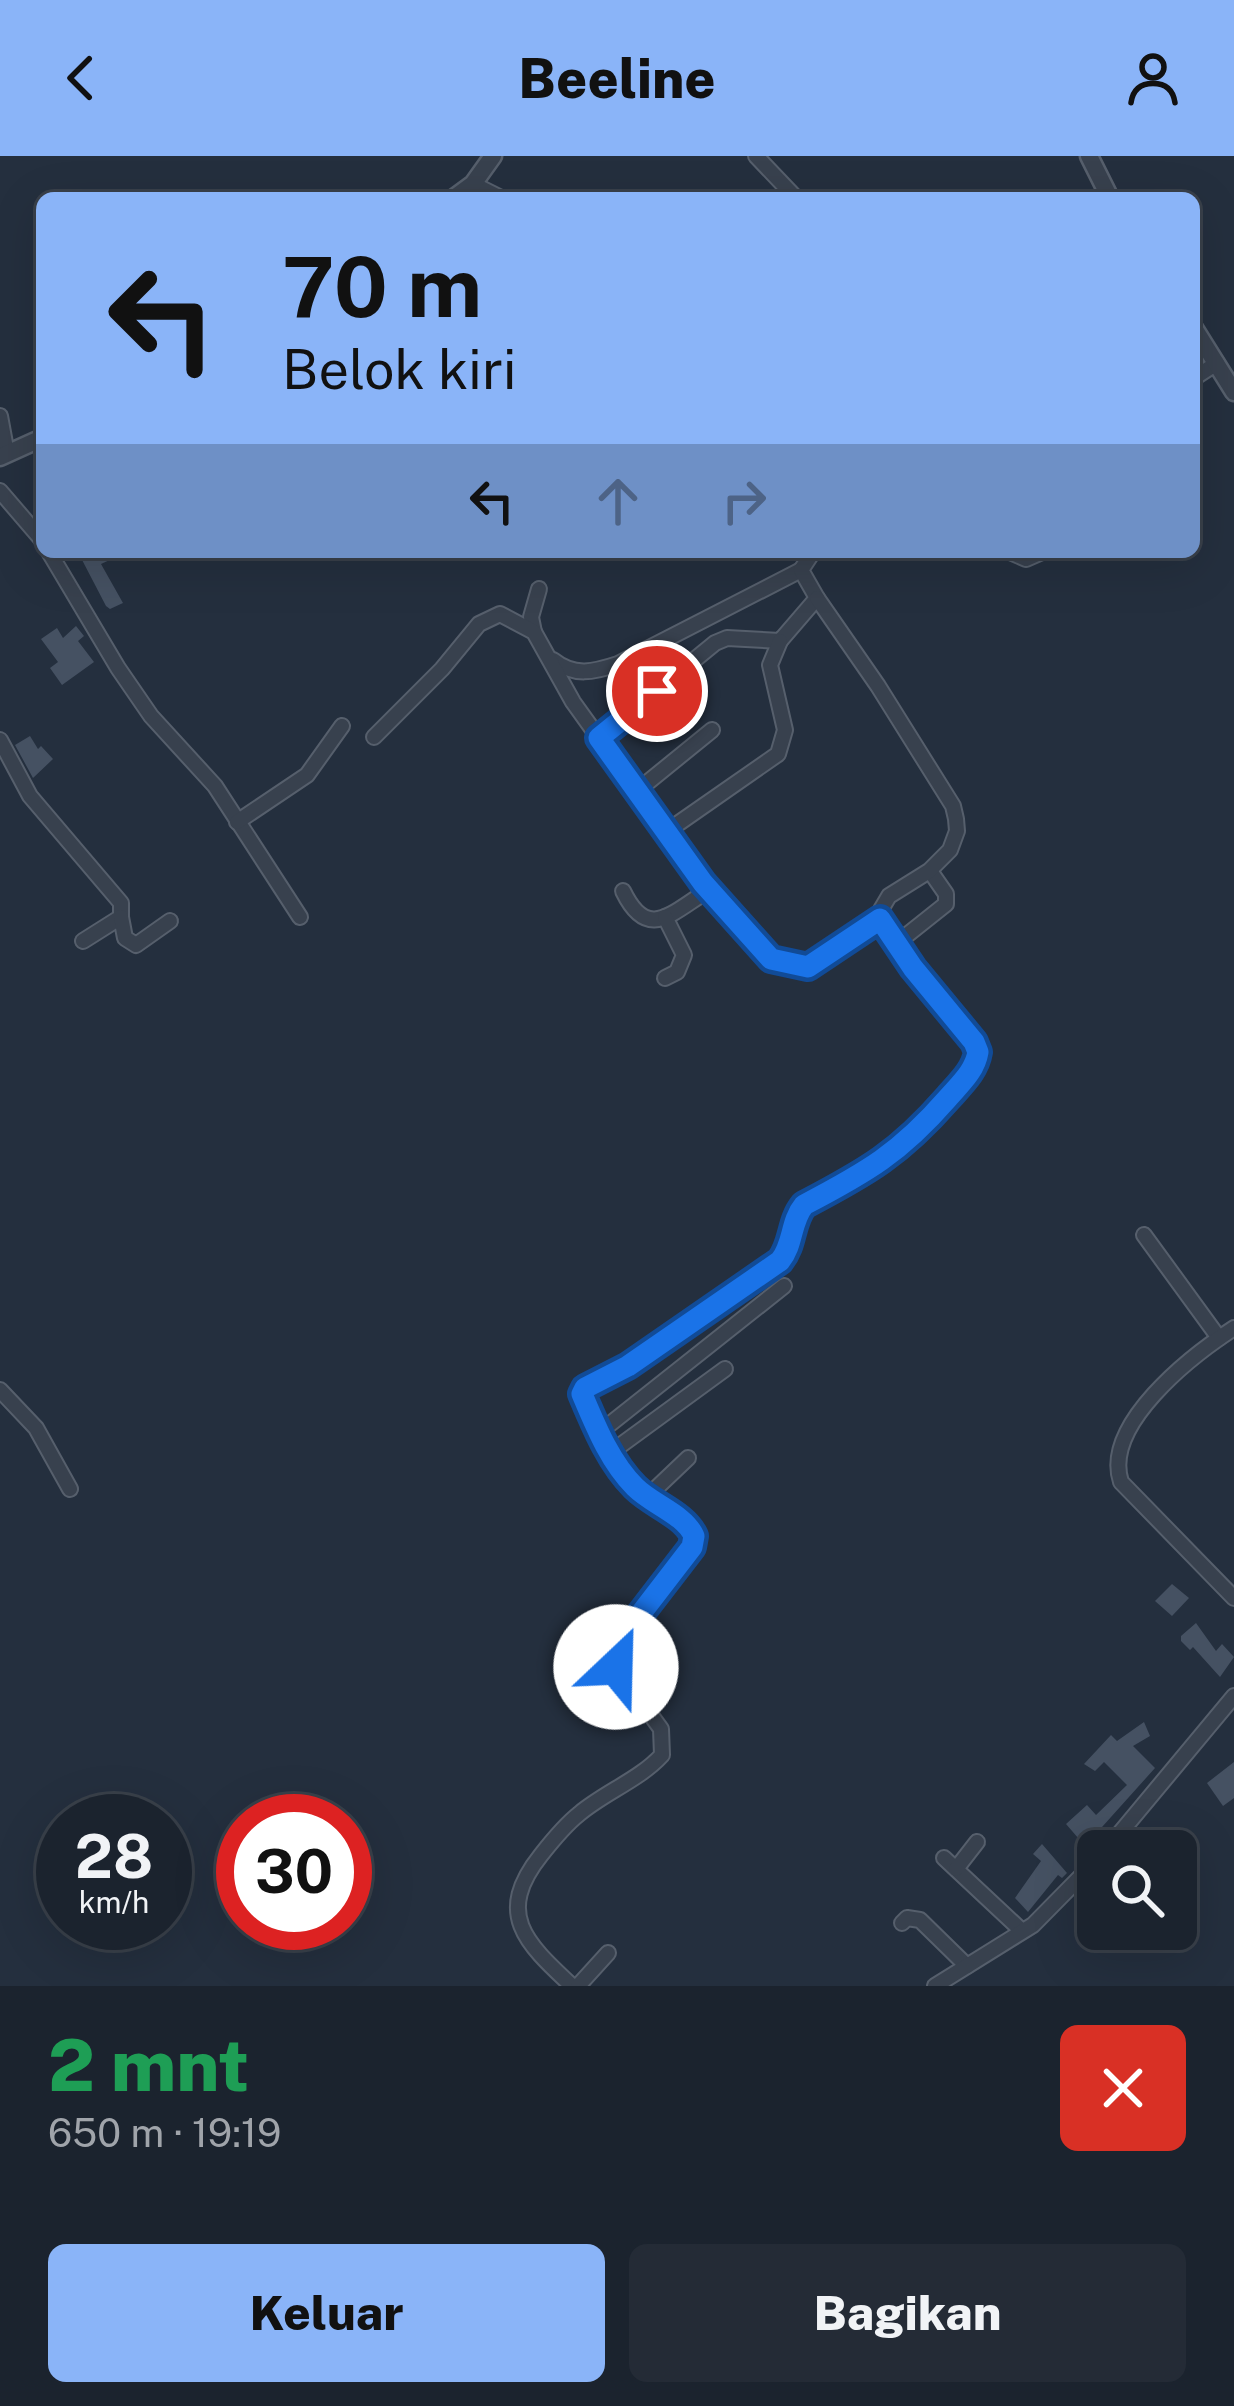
<!DOCTYPE html>
<html lang="id">
<meta charset="utf-8">
<style>
body{margin:0;font-family:"Public Sans",sans-serif;background:#242b36;color:#f1f3f6;height:100vh;display:flex;flex-direction:column;font-size:45px;white-space:nowrap}
*{box-sizing:border-box;margin:0}
p{font-size:39px;color:#a0a4aa}
.icon{flex:none;width:66px;height:66px;fill:none;stroke:currentColor;stroke-width:2;stroke-linecap:round;stroke-linejoin:round}
.map{position:relative;height:1830px;overflow:hidden}
.panel{display:flex;flex-direction:column;background:#1b232e;flex:1}
.panel>*{flex:none}
.guide{position:absolute;left:36px;top:36px;width:1164px;height:366px;border-radius:18px;box-shadow:0 12px 48px #0002,0 0 0 3px #39404a;background:#8ab4f8;color:#111;overflow:hidden}
.fabs{position:absolute;left:1077px;top:1674px;display:grid;gap:24px}
.fabs a{display:grid;place-items:center;width:120px;height:120px;border-radius:18px;background:#1b232e;box-shadow:0 12px 48px #0002,0 0 0 3px #39404a;font-size:60px}
.speed{position:absolute;left:36px;top:1638px;display:flex;gap:24px;font-size:60px;font-weight:700;text-align:center}
.speed>*{display:grid;place-content:center;width:156px;height:156px;border-radius:50%;background:#1b232e;box-shadow:0 12px 48px #0002,0 0 0 3px #39404a;line-height:1}
.speed small{font-size:30px;font-weight:400}
.speed .limit{border:18px solid #d22;background:#fff;color:#111}
.pin{position:absolute;display:grid;place-items:center;width:102px;height:102px;color:#fff;margin:-51px;border:6px solid #fff;border-radius:50%;box-shadow:0 3px 12px #0007}
.me{position:absolute;width:132px;margin:-66px;rotate:24deg;stroke-linejoin:round;filter:drop-shadow(0 0 9px #0008)}
.turn{display:flex;align-items:center;gap:42px;height:252px;padding:0 48px;font-size:54px}
.turn .icon{width:156px;height:156px;stroke-width:2.5}
.turn b{display:block;font-size:84px;line-height:102px}
.lanes{display:flex;align-items:center;height:114px;padding:0 48px;background:#0003;justify-content:center;gap:60px;direction:ltr}
.lanes .off{opacity:.35}
.round{display:grid;place-items:center;flex:none;width:126px;height:126px;border-radius:18px;background:#242b36}
.overview{display:flex;align-items:center;justify-content:space-between;height:204px;padding:0 48px}
h1{font-size:72px;font-weight:800;line-height:90px;color:#1e9e55}
.button{display:flex;gap:24px;margin-top:auto;padding:24px 48px}
.button a{flex:1;height:138px;border-radius:18px;background:#8ab4f8;color:#111;font-size:48px;font-weight:800;line-height:138px;text-align:center}
.button a+a{background:#242b36;color:#f1f3f6}
header{display:flex;justify-content:space-between;align-items:center;height:156px;padding:0 48px;background:#8ab4f8;color:#111;font-size:54px;font-weight:800}
.map>svg:first-child{display:block}
</style>
<header><svg class="icon" aria-label="back" viewBox="0 0 24 24"><path d="M15 5l-7 7 7 7"/></svg>Beeline<svg class="icon" aria-label="person" viewBox="0 0 24 24"><circle cx="12" cy="8" r="4"/><path d="M4 21q1-7 8-7t8 7"/></svg></header>
<div class="map">
<svg width="1234" height="1830" viewBox="0 0 1234 1830">
<rect width="100%" height="100%" fill="#242f3e"/>
<!-- building -->
<g fill="#455162">
<polygon points="88,396 127,396 101,408 123,447 110,453 106,450 80,400"/>
<polygon points="76,470 84,480 78,485 94,506 62,529 50,512 58,506 41,483 57,472 63,482"/>
<polygon points="30,580 38,593 41,590 53,603 33,622 15,589"/>
<polygon points="1172,1428 1189,1442 1172,1460 1155,1445"/>
<polygon points="1196,1467 1216,1495 1222,1488 1234,1501 1220,1521 1193,1491 1190,1494 1181,1485 1181,1480"/>
<polygon points="1144,1566 1150,1580 1133,1590 1155,1612 1085,1690 1066,1668 1087,1649 1096,1659 1127,1629 1104,1606 1095,1615 1084,1608 1111,1579 1117,1585"/>
<polygon points="1234,1606 1234,1642 1223,1650 1207,1627"/>
<polygon points="1042,1688 1067,1717 1062,1722 1058,1719 1028,1756 1015,1742 1041,1705 1033,1698"/>
</g>
<g fill="none" stroke-linecap="round" stroke-linejoin="round">
<defs>
<g id="minor">
<polyline points="756,0 796,42"/>
<polyline points="473,28 501,42"/>
<polyline points="1194,222 1217,207"/>
<polyline points="0,260 7,298"/>
<polyline points="0,335 42,384"/>
<polyline points="49,396 118,512 151,560 215,630 300,761"/>
<polyline points="1010,396 1026,403 1042,396"/>
<polyline points="534,476 531,461 539,433"/>
<path d="M553,504c21,17 41,12 65,4l183,-94"/>
<polyline points="374,581 442,513 479,468 500,458 534,476 573,546 703,727 771,803 808,811 880,763"/>
<polyline points="599,582 715,487 727,482 780,485 817,442 801,414 813,396"/>
<polyline points="0,584 30,640 121,747 121,761 83,785"/>
<polyline points="637,635 712,574"/>
<polyline points="237,666 307,619 342,570"/>
<polyline points="666,676 778,598 785,574 770,509 780,485"/>
<path d="M623,735c25,52 49,21 86,-1"/>
<polyline points="121,761 125,782 136,789 170,765"/>
<polyline points="897,787 946,748 946,738 930,715"/>
<polyline points="665,822 677,816 684,799 665,761"/>
<polyline points="1144,1079 1219,1182"/>
<path d="M1234,1172c-43,28 -132,97 -113,154l113,116"/>
<polyline points="0,1234 36,1272 70,1333"/>
<polyline points="600,1276 784,1130"/>
<polyline points="610,1297 725,1213"/>
<polyline points="647,1341 688,1302"/>
<polyline points="1105,1695 1234,1540"/>
<polyline points="944,1702 1022,1775"/>
<polyline points="956,1713 977,1686"/>
<polyline points="902,1767 907,1762 920,1764 967,1810"/>
<path d="M572,1830c-46,-43 -78,-72 -31,-131 11,-14 24,-30 38,-41 26,-22 60,-34 83,-59l-1,-26 -45,-62c-3,-36 54,-91 76,-120l2,-11c-11,-22 -41,-31 -59,-49 -24,-25 -39,-60 -53,-93l3,-6 43,-22 152,-105c14,-17 10,-39 24,-56 73,-38 127,-71 173,-143l-3,-20 -61,-74 -34,-55 10,-17 40,-25 21,-21 7,-19 -1,-12 -3,-13 -75,-120 -61,-88"/>
<polyline points="578,1830 608,1797"/>
<polyline points="935,1830 1033,1769 1098,1703"/>
</g>
<g id="tertiary">
<polyline points="1089,0 1110,42"/>
<polyline points="454,42 473,28 493,0"/>
<polyline points="1194,172 1234,236"/>
<polyline points="0,301 42,282"/>
</g>
</defs>
<!-- minor casing -->
<use href="#minor" stroke="#565f6c" stroke-width="18"/>
<!-- tertiary casing -->
<use href="#tertiary" stroke="#565f6c" stroke-width="21"/>
<!-- minor -->
<use href="#minor" stroke="#38414e" stroke-width="14"/>
<!-- tertiary -->
<use href="#tertiary" stroke="#38414e" stroke-width="16"/>
</g>
<g fill="none" stroke-linecap="round" stroke-linejoin="round">
<defs>
<path id="route" d="M616,1511l6,-29 70,-91 2,-11c-10,-22 -41,-31 -59,-49 -25,-25 -39,-60 -53,-93l3,-6 43,-22 152,-105c14,-17 10,-39 24,-56 63,-33 96,-52 143,-106 13,-15 28,-28 31,-47l-4,-10 -61,-74 -33,-49 -72,48 -37,-8 -68,-76 -104,-145 58,-47"/>
</defs>
<!-- route casing -->
<use href="#route" stroke="#114b97" stroke-width="30"/>
<!-- route -->
<use href="#route" stroke="#1a73e8" stroke-width="21"/>
</g>
</svg>
<div class="fabs">
<a><svg class="icon" aria-label="search" viewBox="0 0 24 24"><circle cx="10" cy="10" r="6"/><path d="M15 15l6 6"/></svg></a>
</div>
<div class="speed"><div>28<small>km/h</small></div><div class="limit">30</div></div>
<div class="pin" style="left:657px;top:535px;background:#d93025"><svg class="icon" aria-label="arrive" viewBox="0 0 24 24"><path d="M6 21V4h12l-3 4 3 4H6"/></svg></div>
<svg class="me" style="left:616px;top:1511px" viewBox="-20 -20 40 40"><circle r="19" fill="#fff"/><path d="M0-13L10 11 0 6-10 11z" fill="#1a73e8"/></svg>
<div class="guide">
<div class="turn"><svg class="icon" aria-label="left" viewBox="0 0 24 24"><path d="M17 20v-9H6M10 6l-5 5 5 5"/></svg><div><b>70 m</b>Belok kiri</div></div>
<div class="lanes"><svg class="icon" aria-label="left" viewBox="0 0 24 24"><path d="M17 20v-9H6M10 6l-5 5 5 5"/></svg><svg class="icon off" aria-label="ahead" viewBox="0 0 24 24"><path d="M12 20V5M6 11l6-6 6 6"/></svg><svg class="icon off" aria-label="right" viewBox="0 0 24 24"><path d="M7 20v-9h11M14 6l5 5-5 5"/></svg></div>
</div>
</div>
<section class="panel">
<div class="overview"><div><h1>2 mnt</h1><p>650 m · 19:19</p></div><a class="round" style="background:#d93025;color:#fff"><svg class="icon" aria-label="close" viewBox="0 0 24 24"><path d="M6 6l12 12M18 6L6 18"/></svg></a></div>
<div class="button"><a>Keluar</a><a>Bagikan</a></div>
</section>
